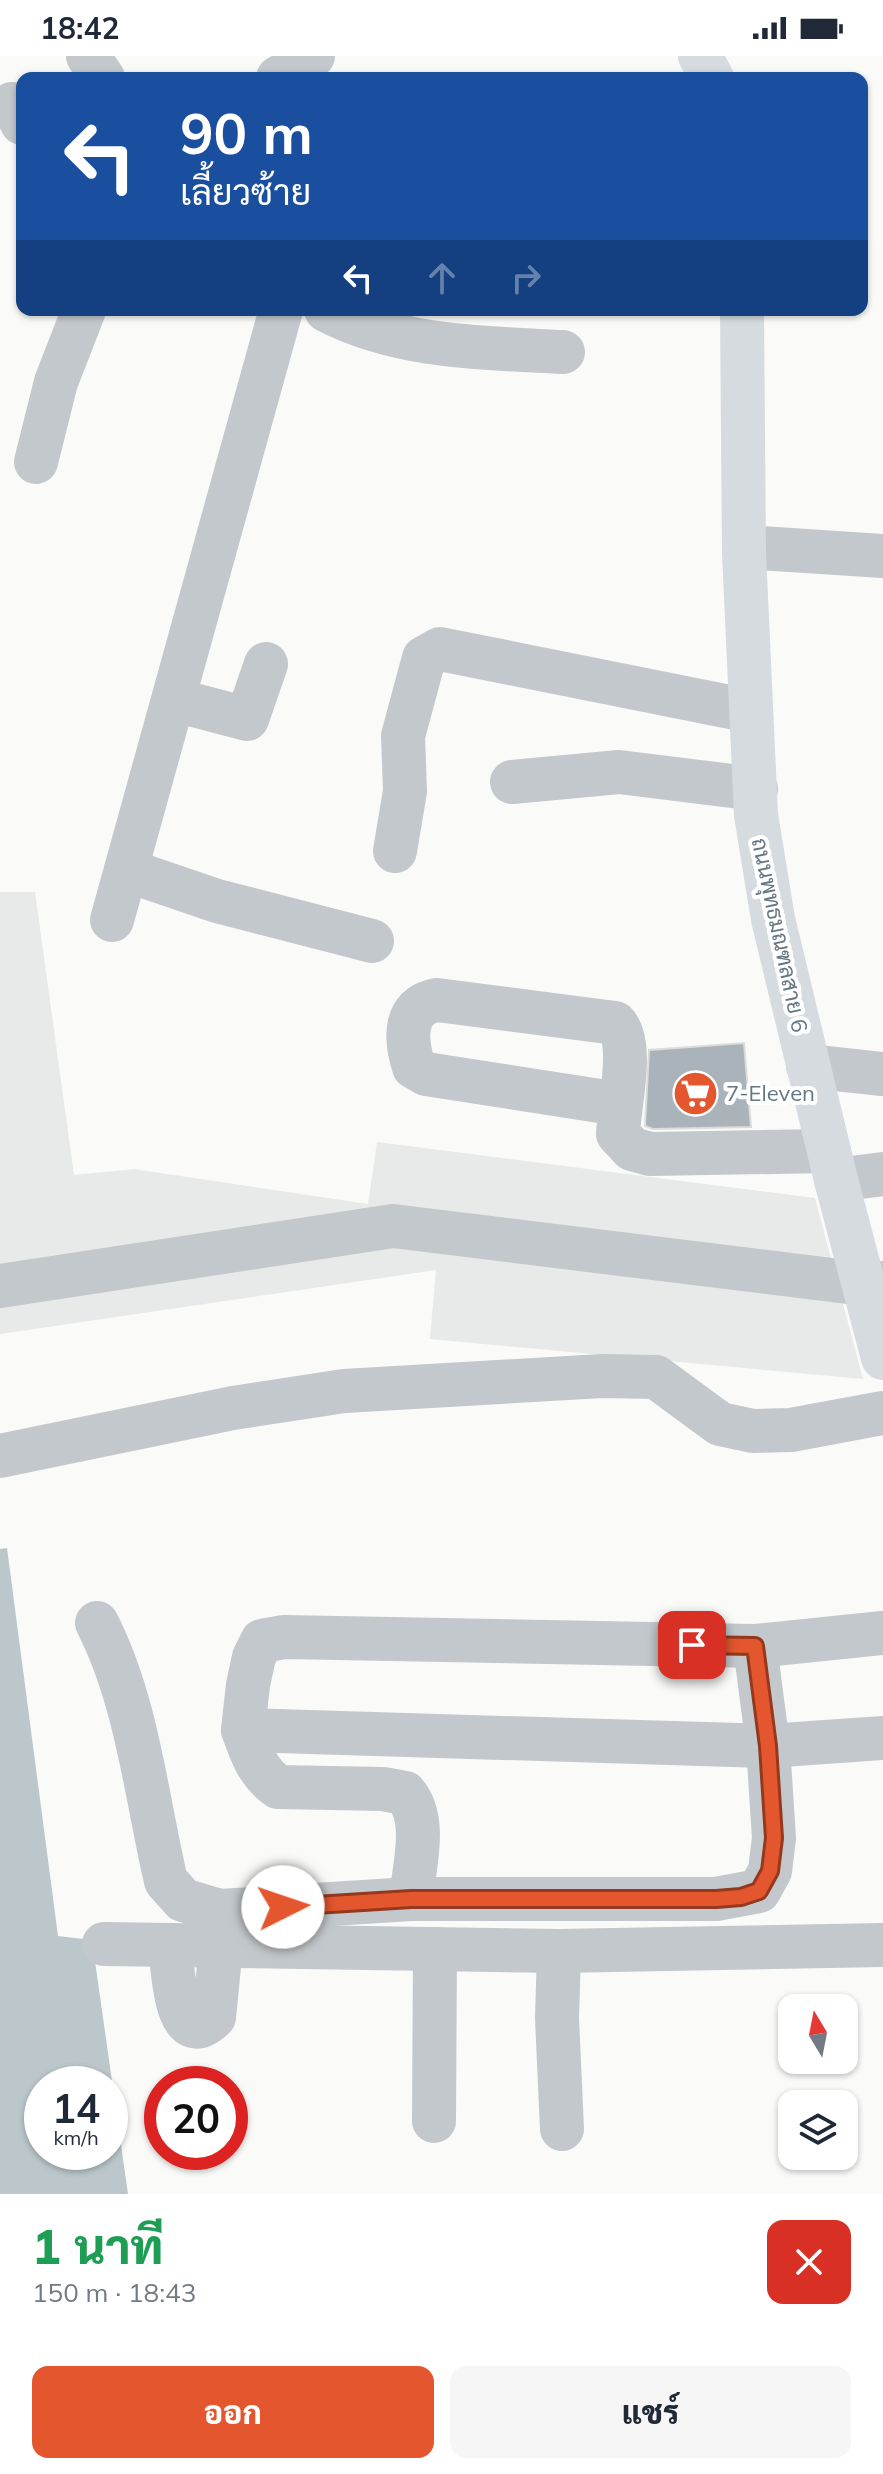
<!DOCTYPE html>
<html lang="th">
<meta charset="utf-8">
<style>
body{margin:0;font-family:Mulish,Sarabun,sans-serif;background:#f6f6f7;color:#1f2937;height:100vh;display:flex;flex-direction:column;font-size:30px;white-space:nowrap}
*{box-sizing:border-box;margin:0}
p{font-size:26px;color:#747a83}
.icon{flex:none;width:44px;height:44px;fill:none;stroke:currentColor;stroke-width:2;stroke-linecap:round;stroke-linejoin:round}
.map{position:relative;height:2138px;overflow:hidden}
.panel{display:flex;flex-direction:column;background:#fff;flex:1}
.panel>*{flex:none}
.hud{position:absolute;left:16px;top:16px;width:852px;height:244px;border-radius:16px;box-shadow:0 2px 6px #0004;background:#1a4fa0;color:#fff;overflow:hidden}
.needle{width:52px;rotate:350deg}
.buttons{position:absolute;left:778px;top:1938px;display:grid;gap:16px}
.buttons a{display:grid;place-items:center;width:80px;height:80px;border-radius:16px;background:#fff;box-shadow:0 2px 6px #0004;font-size:40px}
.speed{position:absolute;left:24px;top:2010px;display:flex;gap:16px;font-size:40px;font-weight:700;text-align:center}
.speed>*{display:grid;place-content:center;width:104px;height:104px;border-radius:50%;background:#fff;box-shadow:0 2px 6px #0004;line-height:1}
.speed small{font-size:20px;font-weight:400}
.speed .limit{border:12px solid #d22;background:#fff;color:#111}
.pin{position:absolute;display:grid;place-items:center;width:68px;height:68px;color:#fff;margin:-34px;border-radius:16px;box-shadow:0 4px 12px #0006}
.me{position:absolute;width:88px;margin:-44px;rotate:86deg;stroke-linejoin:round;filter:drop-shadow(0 0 6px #0008)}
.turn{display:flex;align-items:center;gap:28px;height:168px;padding:0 32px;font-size:36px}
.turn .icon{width:104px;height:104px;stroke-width:2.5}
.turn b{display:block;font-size:56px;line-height:68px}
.lanes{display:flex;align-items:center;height:76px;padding:0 32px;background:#0003;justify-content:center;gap:40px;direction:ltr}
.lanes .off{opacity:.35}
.round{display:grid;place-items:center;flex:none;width:84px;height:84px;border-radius:16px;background:#f6f6f7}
.summary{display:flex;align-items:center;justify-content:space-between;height:136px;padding:0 32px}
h1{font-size:48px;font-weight:800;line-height:60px;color:#1e9e55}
.cta{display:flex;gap:16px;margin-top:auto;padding:16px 32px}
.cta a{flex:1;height:92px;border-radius:16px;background:#e4572e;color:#fff;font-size:32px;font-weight:800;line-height:92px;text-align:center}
.cta a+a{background:#f6f6f7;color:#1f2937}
.status{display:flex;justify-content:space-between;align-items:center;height:56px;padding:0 40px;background:#fff;direction:ltr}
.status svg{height:22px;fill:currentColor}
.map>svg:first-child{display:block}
</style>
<div class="status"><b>18:42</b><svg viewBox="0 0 49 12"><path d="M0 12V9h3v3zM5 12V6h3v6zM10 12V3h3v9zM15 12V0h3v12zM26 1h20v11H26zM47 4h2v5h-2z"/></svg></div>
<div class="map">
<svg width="883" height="2138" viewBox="0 0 883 2138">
<rect width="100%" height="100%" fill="#fafaf8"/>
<!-- built -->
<polygon fill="#e8e9e9" points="0,836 35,836 74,1119 134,1113 368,1148 377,1086 815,1142 863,1323 430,1283 436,1214 0,1278"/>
<!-- water -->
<path fill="#bbc7cb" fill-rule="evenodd" d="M7,1492l51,388 34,4 36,254h-128v-645zM42,2028h68v68h-68z"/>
<!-- building -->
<polygon fill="#aab3b9" stroke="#dcdcda" stroke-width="2" points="744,987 751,1071 653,1073 645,1070 649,994"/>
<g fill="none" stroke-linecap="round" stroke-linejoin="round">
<!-- minor -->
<g stroke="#c3c8cc" stroke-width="44">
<polyline points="88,0 103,22"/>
<polyline points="278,22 313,0"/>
<polyline points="12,48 22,67"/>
<path d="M326,254c72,38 159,38 237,42"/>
<polyline points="36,406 56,326 84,254"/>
<polyline points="745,491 883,500"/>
<polyline points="175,644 247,663 266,608"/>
<polyline points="512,726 619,716 756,733"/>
<polyline points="395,795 405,735 403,680 424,602 440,593 750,655"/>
<polyline points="126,814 217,845 372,885"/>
<polyline points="112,864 281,254"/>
<polyline points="808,1010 883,1018"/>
<path d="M619,1048l-193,-30 -12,-7c-9,-28 -11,-61 23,-67l178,23c20,19 4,82 3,111l14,15 18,5 179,-3"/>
<polyline points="836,1124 883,1118"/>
<polyline points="0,1230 393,1170 864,1228 883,1227"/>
<polyline points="0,1400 233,1352 344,1335 602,1320 656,1321 720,1368 753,1375 791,1374 883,1357"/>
<path d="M97,1567c40,78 49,172 69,258l17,19 37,11 191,-12h305l43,-8 11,-20 4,-33 -6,-92 -13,-100 128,-13"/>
<polyline points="755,1590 284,1581 262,1585 254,1601 248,1629 243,1674 768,1690 883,1682"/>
<path d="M243,1674c8,23 15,43 35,57l105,2 22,4c23,27 9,73 6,106"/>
<polyline points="104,1888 559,1895 883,1889"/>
<path d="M170,1890c3,19 4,110 44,71l7,-71"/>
<polyline points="559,1895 557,1962 562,2073"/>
<polyline points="434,2065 435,1893"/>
</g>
<!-- major -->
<g stroke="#d6dbdf" stroke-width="44">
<polyline points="700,0 712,22"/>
<polyline points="742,254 744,497 756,759 773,863 836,1124 883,1302"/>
</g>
</g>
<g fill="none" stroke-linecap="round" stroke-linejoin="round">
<defs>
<polyline id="route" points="283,1851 411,1843 716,1843 741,1841 759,1835 770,1815 774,1782 768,1690 755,1590 692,1589"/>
</defs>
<!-- route casing -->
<use href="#route" stroke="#94391e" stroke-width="20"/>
<!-- route -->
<use href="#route" stroke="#e4572e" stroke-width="14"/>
</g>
<!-- icons -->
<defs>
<symbol id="supermarket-disc" viewBox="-11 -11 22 22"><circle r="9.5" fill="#e4572e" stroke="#fff"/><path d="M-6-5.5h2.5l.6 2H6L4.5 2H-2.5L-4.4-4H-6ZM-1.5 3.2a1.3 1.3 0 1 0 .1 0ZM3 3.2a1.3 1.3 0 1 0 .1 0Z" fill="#fff"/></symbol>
</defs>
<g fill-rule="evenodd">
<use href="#supermarket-disc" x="670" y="1012" width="51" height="51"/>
</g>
<g text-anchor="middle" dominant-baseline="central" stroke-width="8" stroke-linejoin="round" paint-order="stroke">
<!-- street labels -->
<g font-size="22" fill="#657683" stroke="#fff">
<text transform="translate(780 879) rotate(78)">ถนนพุทธมณฑลสาย 6</text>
</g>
<!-- poi labels -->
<g font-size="22" fill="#657683" stroke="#fff" text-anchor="start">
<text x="726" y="1037">7-Eleven</text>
</g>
</g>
</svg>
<div class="buttons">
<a><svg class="needle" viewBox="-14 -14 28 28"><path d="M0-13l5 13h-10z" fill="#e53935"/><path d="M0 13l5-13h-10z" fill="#747a83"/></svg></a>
<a><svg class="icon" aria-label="layers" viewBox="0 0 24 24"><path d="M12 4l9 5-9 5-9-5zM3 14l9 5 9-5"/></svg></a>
</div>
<div class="speed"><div>14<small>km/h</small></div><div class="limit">20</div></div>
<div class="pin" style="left:692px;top:1589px;background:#d93025"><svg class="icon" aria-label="arrive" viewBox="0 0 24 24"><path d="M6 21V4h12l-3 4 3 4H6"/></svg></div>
<svg class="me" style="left:283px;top:1851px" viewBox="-20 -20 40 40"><circle r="19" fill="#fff"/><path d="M0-13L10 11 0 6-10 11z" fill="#e4572e"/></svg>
<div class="hud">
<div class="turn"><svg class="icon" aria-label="left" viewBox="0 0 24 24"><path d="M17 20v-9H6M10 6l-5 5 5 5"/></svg><div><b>90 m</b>เลี้ยวซ้าย</div></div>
<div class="lanes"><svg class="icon" aria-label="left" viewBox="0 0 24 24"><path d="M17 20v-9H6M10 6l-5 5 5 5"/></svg><svg class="icon off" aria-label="ahead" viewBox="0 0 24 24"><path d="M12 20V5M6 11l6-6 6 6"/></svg><svg class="icon off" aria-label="right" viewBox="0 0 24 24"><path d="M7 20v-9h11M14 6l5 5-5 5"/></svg></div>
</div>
</div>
<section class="panel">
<div class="summary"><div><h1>1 นาที</h1><p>150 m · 18:43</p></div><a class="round" style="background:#d93025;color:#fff"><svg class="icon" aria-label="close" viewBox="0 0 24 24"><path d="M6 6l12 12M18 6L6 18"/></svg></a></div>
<div class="cta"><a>ออก</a><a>แชร์</a></div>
</section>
